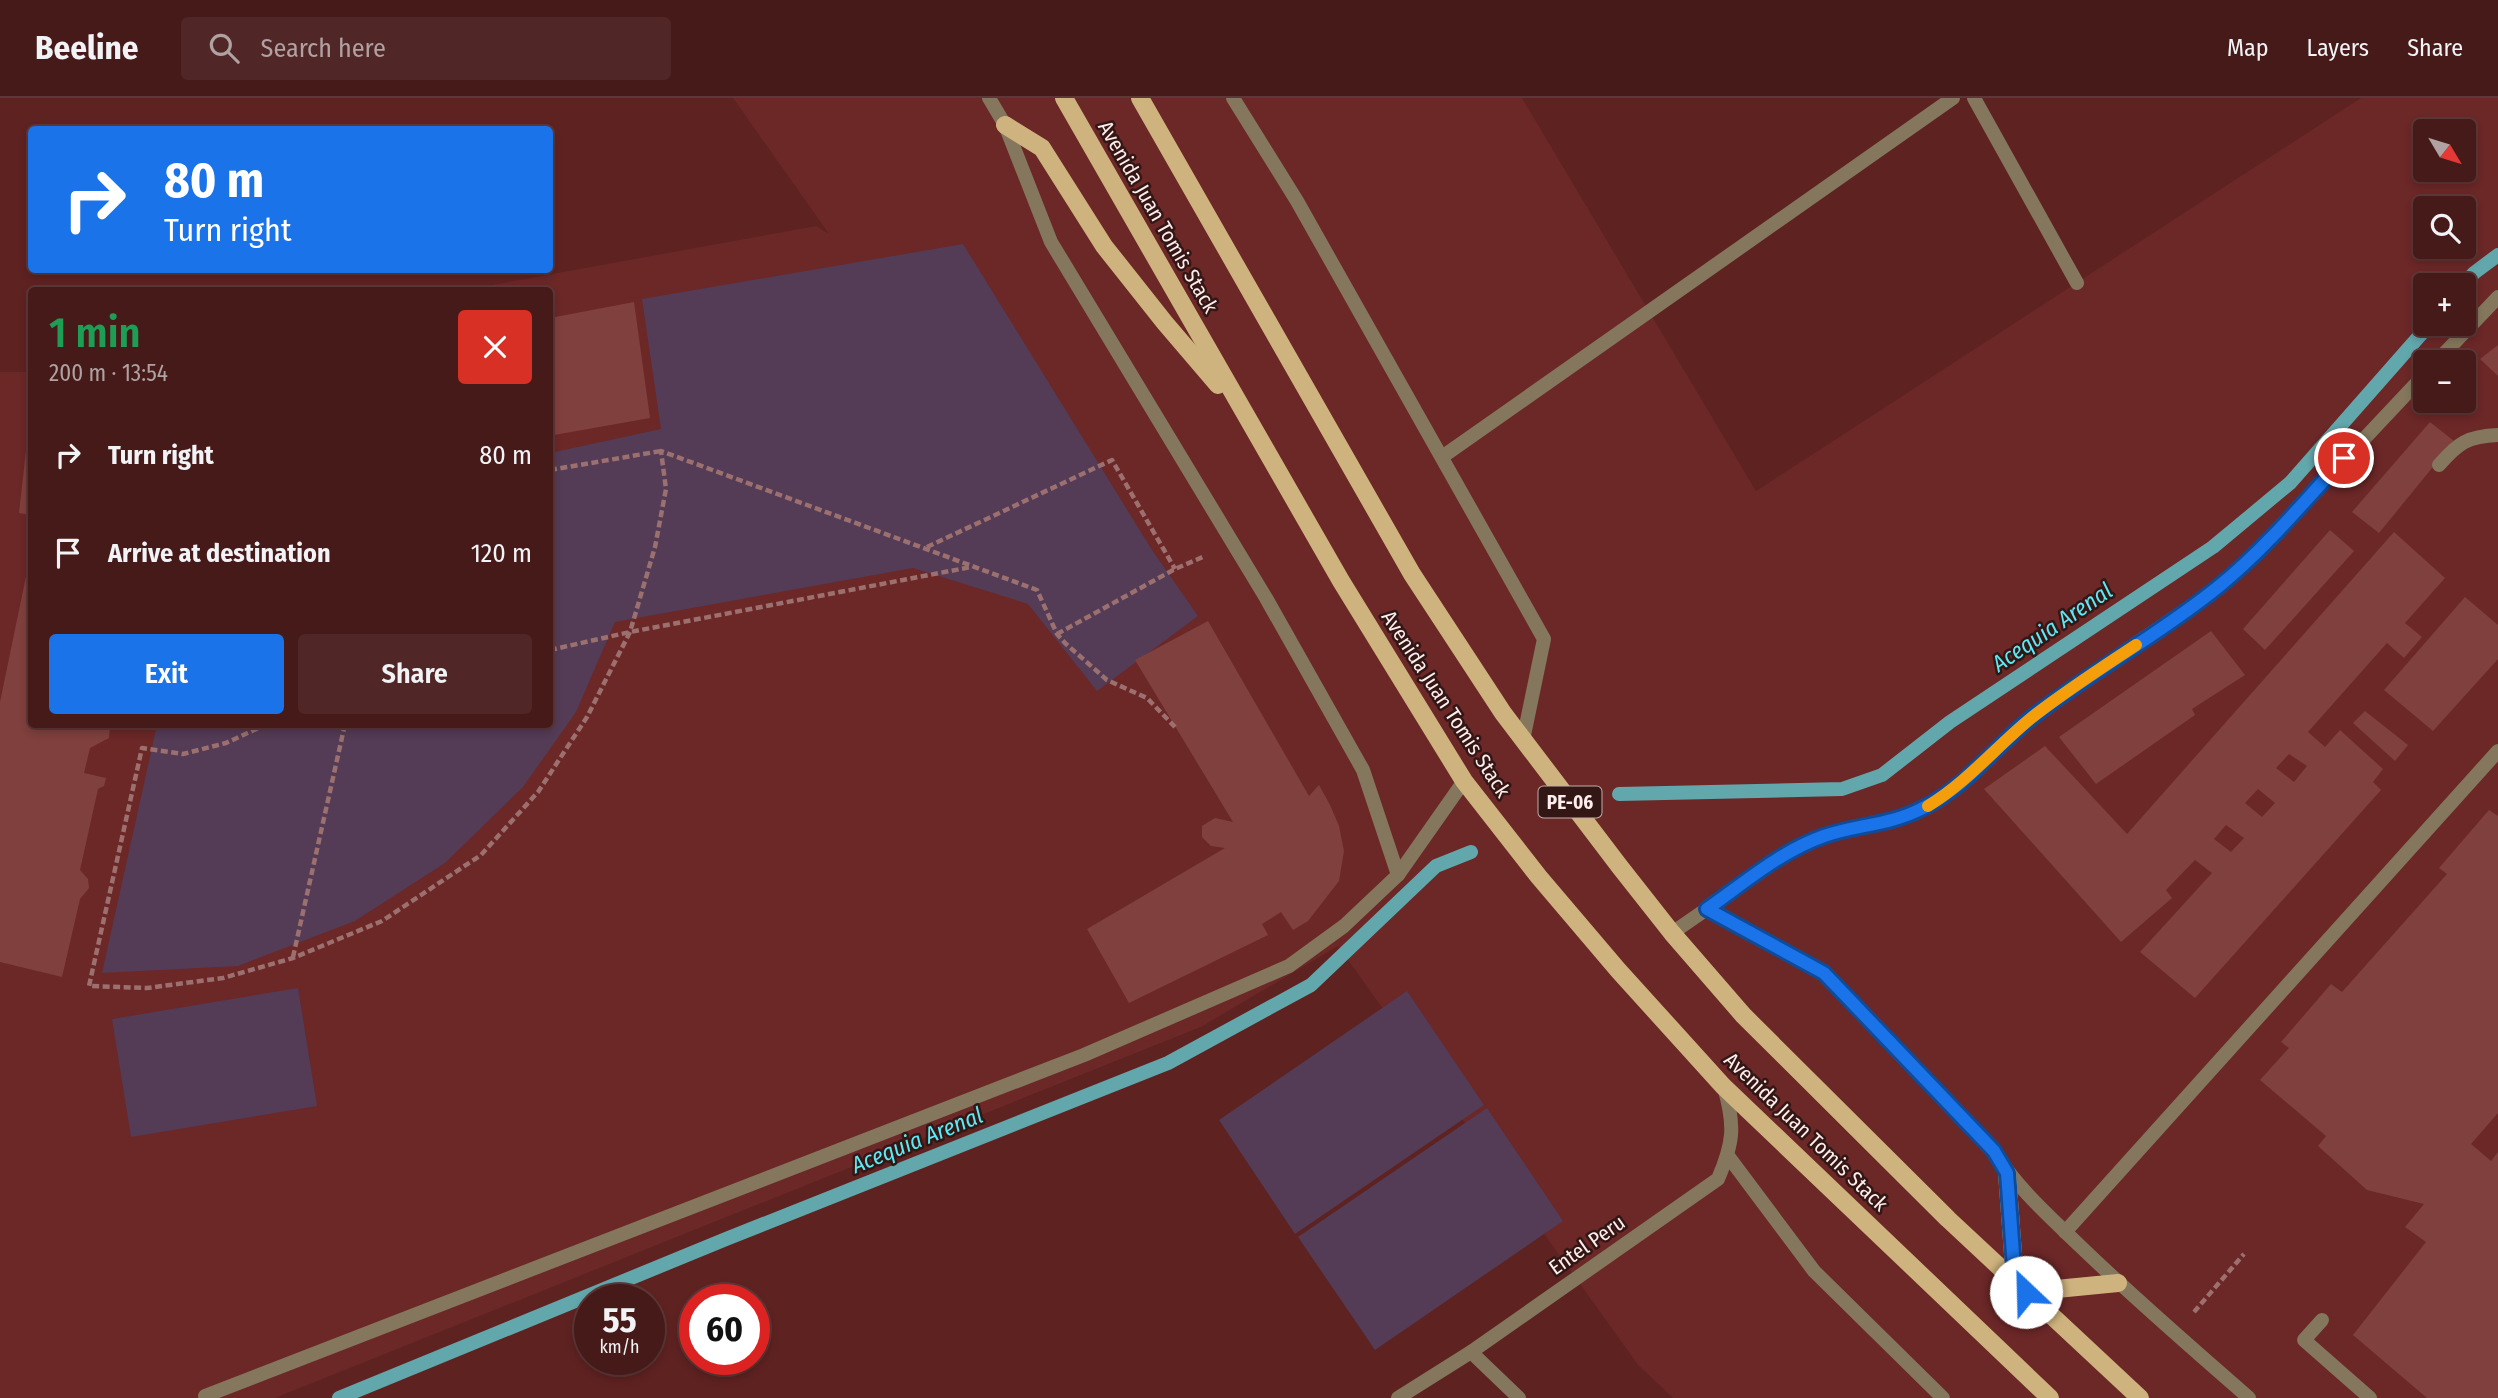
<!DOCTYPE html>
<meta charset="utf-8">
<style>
body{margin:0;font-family:"Fira Sans Condensed",sans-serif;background:#502726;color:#f1f3f6;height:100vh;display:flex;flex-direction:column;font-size:26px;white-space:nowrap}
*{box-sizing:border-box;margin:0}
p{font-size:23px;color:#b0a1a2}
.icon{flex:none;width:38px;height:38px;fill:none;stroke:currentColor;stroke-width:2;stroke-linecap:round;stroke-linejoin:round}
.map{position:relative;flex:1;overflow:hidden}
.sheet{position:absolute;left:28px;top:189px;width:525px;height:441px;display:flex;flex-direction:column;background:#461a19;border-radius:7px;box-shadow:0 4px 10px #0003,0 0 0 2px #5e3838}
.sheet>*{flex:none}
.hud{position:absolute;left:28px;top:28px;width:525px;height:147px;border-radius:7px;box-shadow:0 4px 10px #0003,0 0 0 2px #5e3838;background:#1a73e8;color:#fff;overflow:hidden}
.needle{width:46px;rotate:128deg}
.controls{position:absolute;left:2413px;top:21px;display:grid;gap:14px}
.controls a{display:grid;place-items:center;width:63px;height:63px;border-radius:7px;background:#461a19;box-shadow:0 4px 10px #0003,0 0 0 2px #5e3838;font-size:35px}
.speed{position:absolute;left:574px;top:1186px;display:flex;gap:14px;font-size:35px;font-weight:700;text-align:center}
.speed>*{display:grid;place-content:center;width:91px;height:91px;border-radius:50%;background:#461a19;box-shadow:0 4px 10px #0003,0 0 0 2px #5e3838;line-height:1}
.speed small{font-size:18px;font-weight:400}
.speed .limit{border:10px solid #d22;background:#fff;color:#111}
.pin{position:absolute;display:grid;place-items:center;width:60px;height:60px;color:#fff;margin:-30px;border:4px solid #fff;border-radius:50%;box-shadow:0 2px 7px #0007}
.me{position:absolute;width:77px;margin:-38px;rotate:336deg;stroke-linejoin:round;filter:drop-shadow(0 0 5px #0008)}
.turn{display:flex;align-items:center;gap:24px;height:147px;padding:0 21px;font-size:32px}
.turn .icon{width:91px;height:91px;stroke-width:2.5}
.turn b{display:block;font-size:49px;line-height:60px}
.round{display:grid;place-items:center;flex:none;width:74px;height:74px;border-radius:7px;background:#502726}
.headline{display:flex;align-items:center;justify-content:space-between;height:119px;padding:0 21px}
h1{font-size:42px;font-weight:600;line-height:52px;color:#1e9e55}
.cta{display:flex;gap:14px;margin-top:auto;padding:14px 21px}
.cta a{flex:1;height:80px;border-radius:7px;background:#1a73e8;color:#fff;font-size:28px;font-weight:600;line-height:80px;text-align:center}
.cta a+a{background:#502726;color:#f1f3f6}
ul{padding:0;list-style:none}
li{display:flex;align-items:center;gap:21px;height:98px;padding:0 21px}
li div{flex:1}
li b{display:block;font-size:26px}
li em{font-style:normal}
header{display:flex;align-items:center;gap:42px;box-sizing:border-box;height:98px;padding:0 35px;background:#461a19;border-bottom:2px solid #5e3838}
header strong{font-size:33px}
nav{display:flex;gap:38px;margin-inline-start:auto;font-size:24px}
.search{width:490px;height:63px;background:#502726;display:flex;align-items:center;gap:18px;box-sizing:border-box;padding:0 24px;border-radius:7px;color:#b0a1a2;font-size:26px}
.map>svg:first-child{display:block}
</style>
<header>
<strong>Beeline</strong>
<div class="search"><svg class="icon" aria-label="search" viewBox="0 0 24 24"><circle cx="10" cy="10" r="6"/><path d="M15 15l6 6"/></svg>Search here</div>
<nav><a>Map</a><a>Layers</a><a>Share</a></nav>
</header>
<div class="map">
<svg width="2498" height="1300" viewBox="0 0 2498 1300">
<rect width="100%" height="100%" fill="#5e2221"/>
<!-- built -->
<path fill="#6c2727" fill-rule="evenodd" d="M733,0h789l234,393 605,-393h137v1300h-825l-35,-33 -300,-419 -137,81 -926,371h-275v-1026h31l1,352h518v-434h-86l352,-64 13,8zM2426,33h38v39h-38zM2426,110h38v39h-38zM2426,187h38v39h-38zM2426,264h38v39h-38z"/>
<!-- green -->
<g fill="#543b56">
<polygon points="963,146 1152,452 1198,518 1097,593 1028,506 913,470 615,524 576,614 523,689 445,765 355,823 238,868 102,875 157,627 550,626 550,355 661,331 642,201"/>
<polygon points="298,890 317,1008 131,1039 112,921"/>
<polygon points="1407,893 1484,1007 1295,1136 1219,1022"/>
<polygon points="1487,1010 1563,1123 1375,1252 1298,1139"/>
</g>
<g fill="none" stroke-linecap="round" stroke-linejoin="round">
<!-- stream -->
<g stroke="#62a7ac" stroke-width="14">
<polyline points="2463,187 2474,175 2498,157"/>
<polyline points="1619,696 1842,691 1882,677 1950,624 2213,449 2290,385 2430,226"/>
<polyline points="339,1300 726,1141 1168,965 1311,887 1436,768 1471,754"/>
</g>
</g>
<!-- building -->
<g fill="#80403d" fill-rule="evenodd">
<polygon points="634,204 650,320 554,337 550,348 550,220"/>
<polygon points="2498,247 2498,278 2480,261"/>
<polygon points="30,318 32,318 32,417 19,415"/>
<polygon points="2430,324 2454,343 2379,435 2352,414"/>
<polygon points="2330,432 2354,453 2265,552 2243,531"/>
<path d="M2394,434l51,46 -40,45 17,14 -18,21 -17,-15 -79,89 17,15 15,-17 43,39 -10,13 8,8 -186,208 -55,-46 72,-79 -17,-13 -29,30 6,8 -51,44 -137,-153 61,-43 82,88zM2289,656l18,12 -13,16 -18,-14zM2258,691l17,14 -13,14 -17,-14zM2226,727l18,13 -13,14 -17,-13z"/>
<polygon points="30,459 32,626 110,626 109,640 90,650 84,675 106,680 104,688 98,691 80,772 88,781 89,790 80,801 62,879 0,864 0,604"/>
<polygon points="2465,499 2498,527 2498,561 2433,633 2384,592"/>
<polygon points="1208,523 1309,698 1319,687 1330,707 1339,728 1344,753 1339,783 1308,823 1293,832 1281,814 1262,826 1268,837 1129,905 1087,831 1225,750 1211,748 1202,739 1202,728 1215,720 1233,724 1135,562"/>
<polygon points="2211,533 2245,577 2192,611 2195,617 2096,686 2059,639"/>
<polygon points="2365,613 2408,647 2395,663 2353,625"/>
<polygon points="2489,712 2498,718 2498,1015 2471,1046 2491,1063 2498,1054 2498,1300 2427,1300 2353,1237 2426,1144 2405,1129 2424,1106 2367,1092 2318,1048 2326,1038 2260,982 2289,950 2281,944 2331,886 2342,894 2447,776 2439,770"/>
</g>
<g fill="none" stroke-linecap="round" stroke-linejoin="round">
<!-- path -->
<g stroke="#9b706f" stroke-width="4.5" stroke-dasharray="7 3.5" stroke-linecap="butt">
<polyline points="550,372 661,353"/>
<polyline points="927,449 1112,362 1175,471"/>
<polyline points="1057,536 1175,471 1205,458"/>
<polyline points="550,552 630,534 971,469"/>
<polyline points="267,626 226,645 183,656 142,650 89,888 147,890 223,880 293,860 382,823 481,757 538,694 587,619 630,534 655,449 666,391 661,353 1037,492 1057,536 1065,545 1107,582 1147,600 1175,629"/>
<polyline points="293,859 345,626"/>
<polyline points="2194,1214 2244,1156"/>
</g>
<!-- lane -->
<g stroke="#84775d" stroke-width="14">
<polyline points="989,0 1005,27 1051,144 1266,500 1363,672 1398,777"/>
<path d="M2439,367c19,-22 29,-29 59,-30"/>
<path d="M1707,811l117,64 170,178c22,36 56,66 86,95 55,53 112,102 169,152"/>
<polyline points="2065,1134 2498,653"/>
<polyline points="2322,1222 2304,1242 2370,1300"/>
<polyline points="205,1298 1084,957 1289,868 1344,828 1398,777 1464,683"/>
</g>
<!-- street -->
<g stroke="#84775d" stroke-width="14">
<polyline points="1233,0 1297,103 1544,541 1523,642"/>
<polyline points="1974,0 2077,185"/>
<polyline points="2436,264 2498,199"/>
<polyline points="1442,359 1953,0"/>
<polyline points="1672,835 1788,755 1822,739 1897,721 1921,712 1950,694 2029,622 2069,591 2219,489 2286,424 2426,275"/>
<polyline points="1728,1058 1814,1173 1943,1300"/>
<polyline points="1471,1254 1519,1300"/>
<path d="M1398,1300l73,-46 247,-173c16,-37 17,-54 6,-92"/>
</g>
<!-- primary -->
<g stroke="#cfb37e" stroke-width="18">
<polyline points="1064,0 1341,483 1464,683 1539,779 1618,872 1723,988 2050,1300"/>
<polyline points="1140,0 1412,476 1503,615 1620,769 1672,835 1743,917 1948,1121 2140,1300"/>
<polyline points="1005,27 1042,50 1104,148 1165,225 1218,287"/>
<polyline points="2007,1075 2015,1183"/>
<polyline points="2026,1194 2118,1185"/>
</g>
</g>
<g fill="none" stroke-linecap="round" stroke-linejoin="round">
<defs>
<path id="route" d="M2026,1194l-11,-11 -8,-108 -13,-22 -170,-178 -117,-64c37,-26 74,-58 117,-73 32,-11 66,-11 97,-27 46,-22 75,-64 114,-94 59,-45 125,-81 183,-128 45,-36 87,-86 126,-129"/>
</defs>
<!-- route casing -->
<use href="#route" stroke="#114b97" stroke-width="18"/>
<!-- route -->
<use href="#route" stroke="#1a73e8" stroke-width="12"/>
<!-- slow -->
<path stroke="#f59e0b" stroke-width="12" d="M1928,708c39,-24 67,-58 102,-87 34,-27 70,-50 106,-74"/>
</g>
<g text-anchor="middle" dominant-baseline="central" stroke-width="5" stroke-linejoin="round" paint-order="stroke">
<!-- shield labels -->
<rect fill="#321715" stroke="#c2aeac" stroke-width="2" x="1538.5" y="688.5" width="63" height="31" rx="5"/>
<g font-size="19" font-weight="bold" fill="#ffeeed">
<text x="1570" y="704">PE-06</text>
</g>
<!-- street labels -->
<g font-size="21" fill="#ffeeed" stroke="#321715">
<text transform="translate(1158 119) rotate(60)">Avenida Juan Tomis Stack</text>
<text transform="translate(1446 606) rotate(57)">Avenida Juan Tomis Stack</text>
<text transform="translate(1806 1034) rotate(44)">Avenida Juan Tomis Stack</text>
<text transform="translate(1587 1147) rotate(-35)">Entel Peru</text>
</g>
<!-- water labels -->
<g font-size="23" font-style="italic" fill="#5de9f5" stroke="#321715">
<text transform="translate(2052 529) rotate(-34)">Acequia Arenal</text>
<text transform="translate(917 1042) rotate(-22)">Acequia Arenal</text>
</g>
</g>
</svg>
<div class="controls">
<a><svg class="needle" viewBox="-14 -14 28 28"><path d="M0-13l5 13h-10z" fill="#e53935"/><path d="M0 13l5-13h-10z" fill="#b0a1a2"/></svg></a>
<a><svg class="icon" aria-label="search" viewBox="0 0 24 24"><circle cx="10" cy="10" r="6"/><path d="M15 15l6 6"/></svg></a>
<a>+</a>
<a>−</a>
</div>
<div class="speed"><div>55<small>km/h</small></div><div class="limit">60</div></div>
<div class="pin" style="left:2344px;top:360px;background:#d93025"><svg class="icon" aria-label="arrive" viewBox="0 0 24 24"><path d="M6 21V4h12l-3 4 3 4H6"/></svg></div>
<svg class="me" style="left:2026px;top:1194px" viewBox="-20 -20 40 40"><circle r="19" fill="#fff"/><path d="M0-13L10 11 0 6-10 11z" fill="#1a73e8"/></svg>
<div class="hud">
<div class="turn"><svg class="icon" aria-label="right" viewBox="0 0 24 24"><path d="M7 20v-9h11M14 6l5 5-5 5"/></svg><div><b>80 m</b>Turn right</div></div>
</div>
<section class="sheet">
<div class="headline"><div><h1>1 min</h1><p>200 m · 13:54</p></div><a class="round" style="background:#d93025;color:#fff"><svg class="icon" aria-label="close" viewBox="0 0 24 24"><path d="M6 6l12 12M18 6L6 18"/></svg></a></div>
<ul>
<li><svg class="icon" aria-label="right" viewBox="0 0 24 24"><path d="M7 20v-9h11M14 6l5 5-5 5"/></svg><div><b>Turn right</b></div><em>80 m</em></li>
<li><svg class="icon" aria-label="arrive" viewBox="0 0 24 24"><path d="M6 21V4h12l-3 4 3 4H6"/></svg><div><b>Arrive at destination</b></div><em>120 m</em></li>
</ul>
<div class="cta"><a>Exit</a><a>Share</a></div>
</section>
</div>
